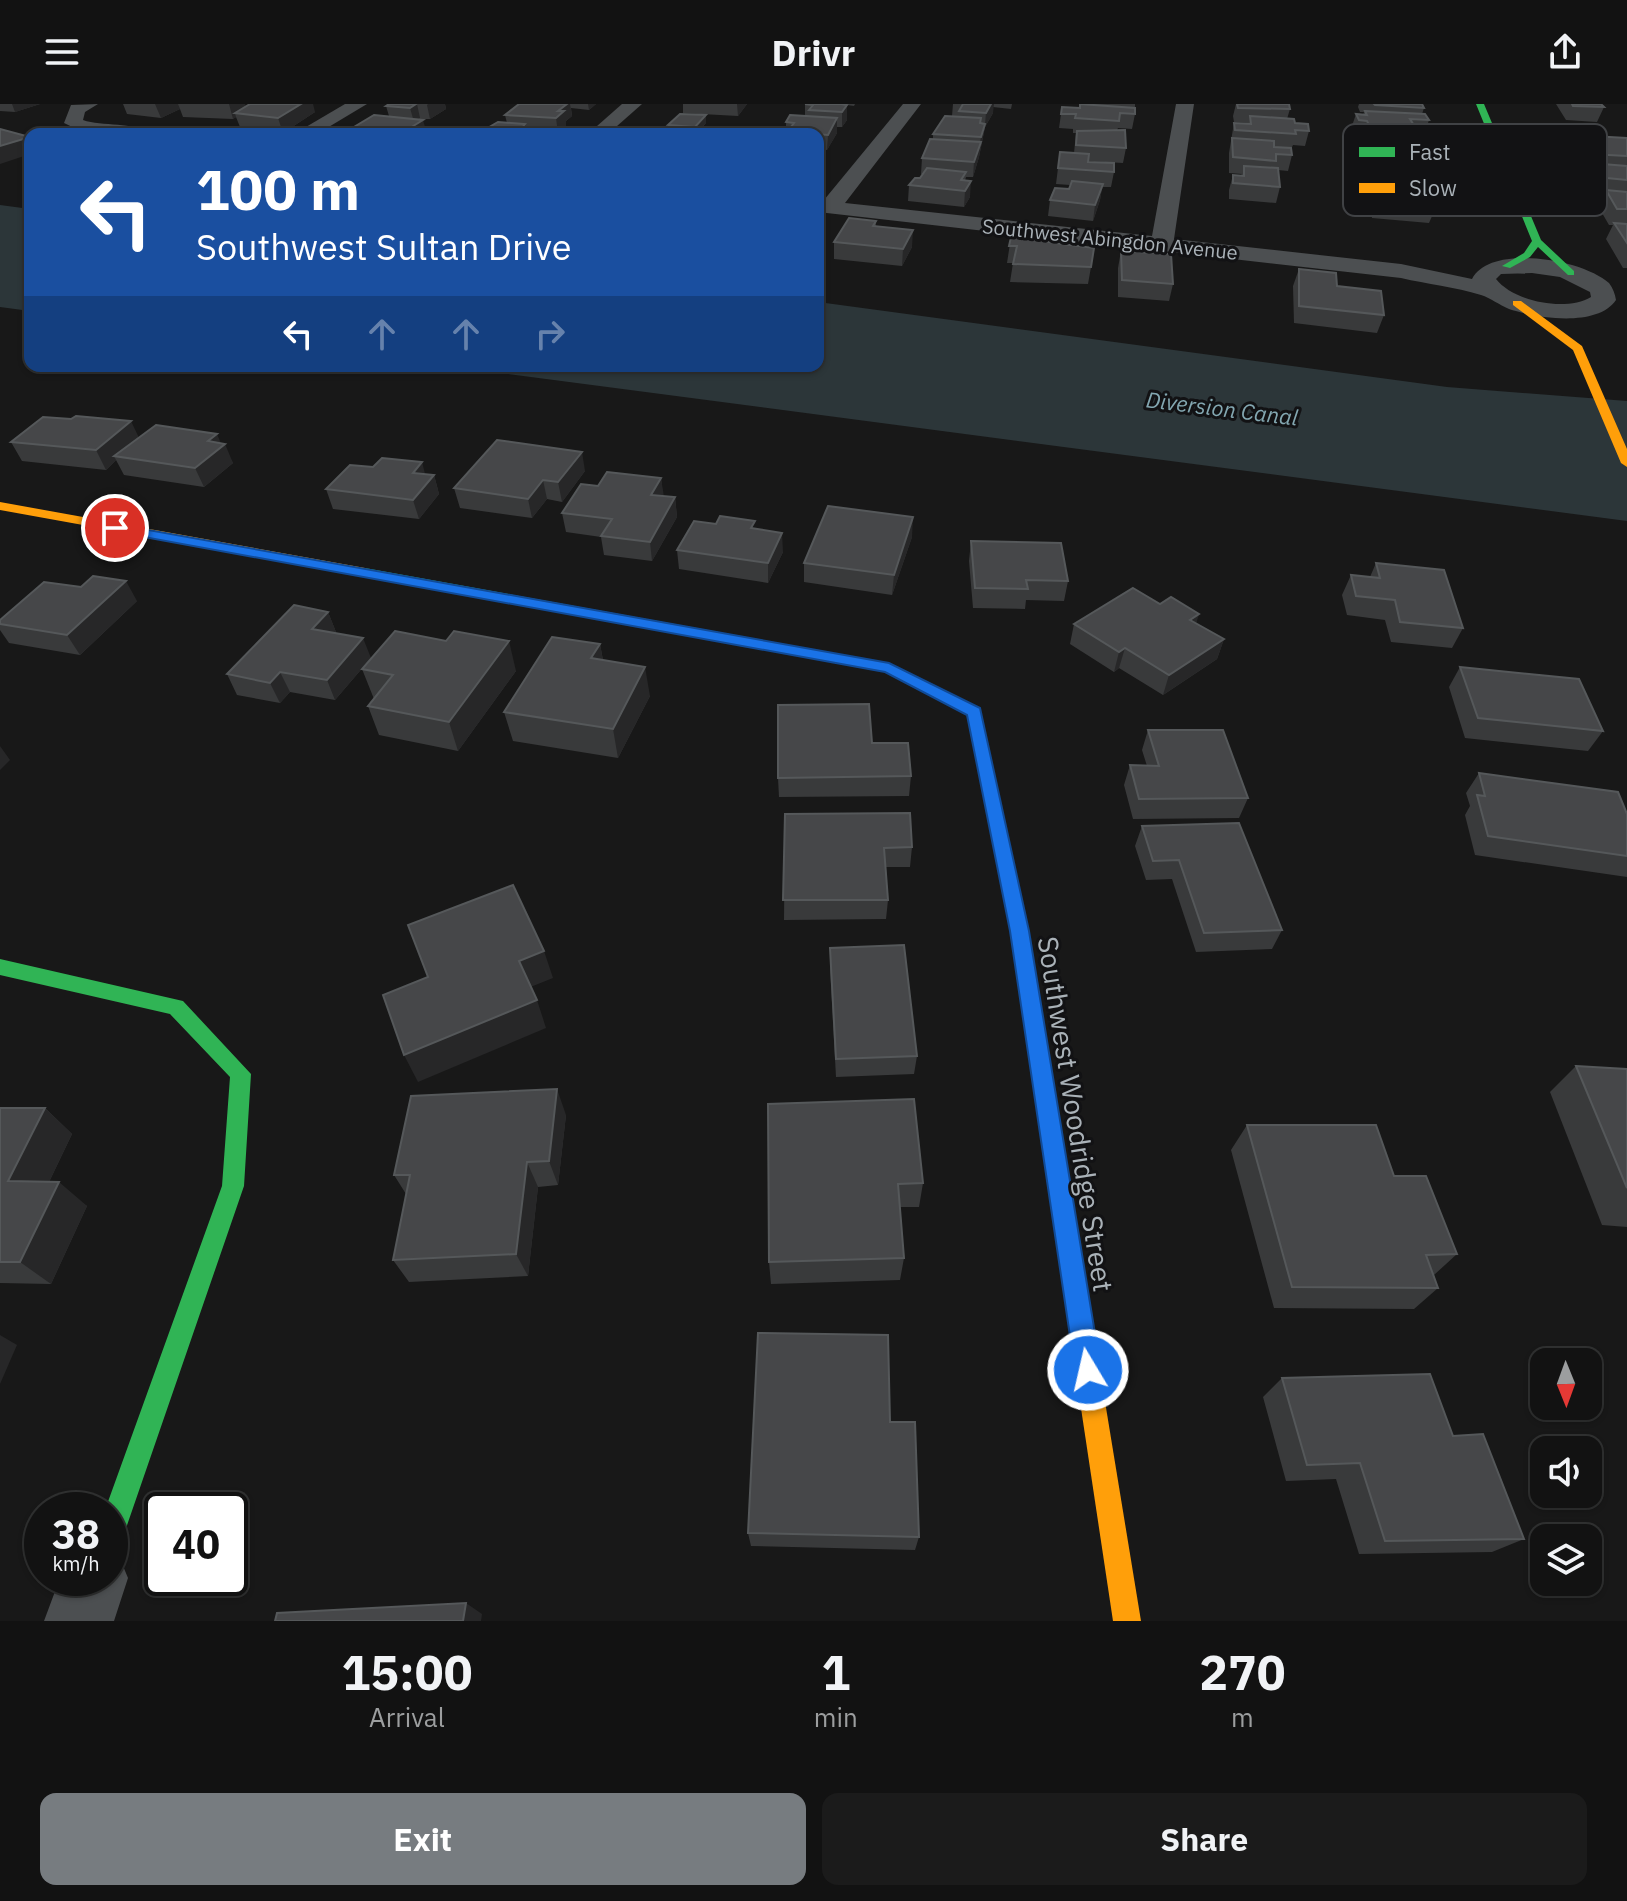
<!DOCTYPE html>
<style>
body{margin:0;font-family:"IBM Plex Sans",sans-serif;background:#1b1b1b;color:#f1f3f6;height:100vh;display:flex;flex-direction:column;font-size:30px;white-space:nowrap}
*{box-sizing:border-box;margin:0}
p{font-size:26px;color:#9c9e9f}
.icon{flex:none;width:44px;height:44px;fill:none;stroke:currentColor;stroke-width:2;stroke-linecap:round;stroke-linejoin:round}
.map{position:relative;height:1517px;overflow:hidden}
.panel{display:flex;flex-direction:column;background:#121212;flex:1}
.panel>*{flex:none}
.guide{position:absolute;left:24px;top:24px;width:800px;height:244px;border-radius:16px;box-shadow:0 2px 6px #0004,0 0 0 2px #313232;background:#1a4fa0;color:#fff;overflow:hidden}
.needle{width:52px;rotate:179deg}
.controls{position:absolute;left:1530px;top:1244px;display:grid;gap:16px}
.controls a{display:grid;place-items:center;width:72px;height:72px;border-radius:16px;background:#121212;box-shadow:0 2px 6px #0004,0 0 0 2px #313232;font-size:40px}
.speed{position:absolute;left:24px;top:1388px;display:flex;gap:16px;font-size:40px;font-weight:700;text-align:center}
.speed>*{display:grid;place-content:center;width:104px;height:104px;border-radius:50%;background:#121212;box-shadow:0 2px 6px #0004,0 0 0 2px #313232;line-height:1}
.speed small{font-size:20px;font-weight:400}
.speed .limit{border:4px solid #111;border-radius:12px;background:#fff;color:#111}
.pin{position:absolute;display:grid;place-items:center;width:68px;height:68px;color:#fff;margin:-34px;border:4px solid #fff;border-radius:50%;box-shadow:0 2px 8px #0007}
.me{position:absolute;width:88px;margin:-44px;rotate:351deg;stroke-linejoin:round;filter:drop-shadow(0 0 6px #0008)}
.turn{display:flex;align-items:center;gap:28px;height:168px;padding:0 40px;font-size:36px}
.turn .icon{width:104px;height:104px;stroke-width:2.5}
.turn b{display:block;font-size:56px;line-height:68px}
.lanes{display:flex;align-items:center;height:76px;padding:0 40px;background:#0003;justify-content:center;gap:40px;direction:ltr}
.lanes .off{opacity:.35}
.eta{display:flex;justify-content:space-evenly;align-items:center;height:136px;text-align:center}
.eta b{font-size:48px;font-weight:800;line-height:56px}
.button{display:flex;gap:16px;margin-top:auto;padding:16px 40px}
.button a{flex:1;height:92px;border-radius:16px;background:#777c80;color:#fff;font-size:32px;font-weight:800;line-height:92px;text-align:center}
.button a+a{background:#1b1b1b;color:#f1f3f6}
header{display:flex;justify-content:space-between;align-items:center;height:104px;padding:0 40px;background:#121212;font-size:36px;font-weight:800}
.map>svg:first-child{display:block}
</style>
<header><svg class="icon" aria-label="menu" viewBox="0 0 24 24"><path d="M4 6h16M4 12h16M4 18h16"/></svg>Drivr<svg class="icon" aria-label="share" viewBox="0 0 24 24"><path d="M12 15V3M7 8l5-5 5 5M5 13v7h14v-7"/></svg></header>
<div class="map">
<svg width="1627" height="1517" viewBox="0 0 1627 1517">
<rect width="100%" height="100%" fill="#181818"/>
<!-- water -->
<g fill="#2c3639">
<polygon points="0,101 30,105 30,207 0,203"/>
<polygon points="818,198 1447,283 1627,297 1627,417 448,262 818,262"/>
</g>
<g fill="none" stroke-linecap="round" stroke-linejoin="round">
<!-- street -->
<g fill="#4c4f51" fill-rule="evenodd">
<path d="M98,0l-13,8 -2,8c19,7 52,1 65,14h-61l-23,-11 7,-18z"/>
<polygon points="345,0 367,0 317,30 294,30"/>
<polygon points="622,0 642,0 608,30 588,30"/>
<path d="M903,0h18l-76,99 307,33 24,-132h18l-20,135 227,25 71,15c18,-36 111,-20 137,4 4,5 6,11 7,17 -19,28 -80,18 -107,9 -10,-4 -18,-11 -28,-14 -26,-8 -54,-11 -80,-17l-583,-66v-12h6zM1532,169l28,4 30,15 1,5c-25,15 -77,5 -95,-18l5,-5z"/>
<polygon points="110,1446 118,1450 128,1474 114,1517 44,1517 60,1474 110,1474"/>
</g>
<!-- fast -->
<g fill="#30b455" fill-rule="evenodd">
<polygon points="1476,0 1484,0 1541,136 1574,167 1574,171 1568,171 1538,143 1530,153 1510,164 1502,162 1524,149 1532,137"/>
<polygon points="365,464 889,559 980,604 1028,827 1069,1078 1066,1086 1058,1089 1050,1086 1047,1078 1010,827 967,611 885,568 360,471 360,465"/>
<polygon points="0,855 183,897 251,970 244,1082 124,1430 120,1440 110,1444 110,1406 105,1406 222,1082 230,973 170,910 0,871"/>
</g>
<!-- slow -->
<g fill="#ff9f0a" fill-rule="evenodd">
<polygon points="1513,197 1521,197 1582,242 1627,345 1627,363 1621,359 1573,246 1513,201"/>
<polygon points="0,398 365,464 372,468 365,472 0,406"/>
<polygon points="1058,1067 1066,1070 1069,1078 1141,1517 1113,1517 1047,1078 1050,1070"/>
</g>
</g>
<!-- wall -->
<g fill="#393a3b">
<polygon points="0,0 40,0 15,8 0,7"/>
<polygon points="123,0 245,0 245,2 315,8 283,29 240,23 236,13 233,15 183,13 180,5 161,14 127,10"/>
<polygon points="389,0 445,0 446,5 430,15 419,15 427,30 356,30 354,23 389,12 386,2"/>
<polygon points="519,0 596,0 589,6 571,4 572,12 566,17 566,22 558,29 484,26 507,19 505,11"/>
<polygon points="683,0 747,0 738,12 683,9"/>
<polygon points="805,0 855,0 854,2 847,1 847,16 842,23 837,23 837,29 827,46 818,45 818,30 786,30 786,18 805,12"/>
<polygon points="953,0 1012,0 1011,5 993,3 993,9 985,23 979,53 973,73 966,73 965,77 970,93 964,103 908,97 909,81 920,74 923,70 921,70 922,54 933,35 933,30 952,12"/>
<polygon points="1089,0 1135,0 1135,10 1132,25 1118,24 1117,26 1126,44 1123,59 1088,57 1114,68 1111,83 1102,83 1100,96 1093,117 1048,112 1050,96 1069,85 1070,81 1056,80 1060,48 1074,49 1076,29 1073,29 1073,25 1059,24 1062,3 1080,4"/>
<polygon points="1236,0 1289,0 1290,5 1287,15 1309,27 1305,42 1293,41 1291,45 1292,51 1288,67 1278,66 1280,83 1276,99 1229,95 1229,86 1233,71 1241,71 1242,70 1229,69 1229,49 1234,19 1248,20 1249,19 1234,18 1233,12"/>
<polygon points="1359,0 1422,0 1424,4 1422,10 1429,16 1424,31 1412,30 1412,32 1434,49 1428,65 1426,65 1427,67 1445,76 1439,92 1433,91 1436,103 1429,119 1372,114 1369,94 1374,79 1385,79 1383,69 1388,53 1395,54 1392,46 1395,37 1364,36 1362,31 1354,31 1351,25 1356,10 1363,11 1364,8 1360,8 1358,3"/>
<polygon points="1556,0 1601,0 1604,3 1597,18 1566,16"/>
<polygon points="706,19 696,30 669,29 668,21"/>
<polygon points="1574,31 1627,34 1627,164 1623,164 1606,135 1613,121 1609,121 1598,102 1604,90 1599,90 1595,83 1588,83 1583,75 1587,66 1583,65 1567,46"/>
<polygon points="876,117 876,123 912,143 902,162 834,155 834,138"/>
<polygon points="1011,133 1091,163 1088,180 1010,178 1013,159 1007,159"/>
<polygon points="1121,147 1173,180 1169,197 1118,193 1118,164"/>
<polygon points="1299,165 1337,182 1384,211 1377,229 1294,219 1293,182"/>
<polygon points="139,334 221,339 233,359 204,383 124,371 116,356 106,366 22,357 11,338"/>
<polygon points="585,367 562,398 547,395 532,414 460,404 454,384"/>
<polygon points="425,370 434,371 439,390 419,415 333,405 326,385"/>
<polygon points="661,374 663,392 675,393 677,413 652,457 604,451 601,433 566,428 562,409 598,382"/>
<polygon points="755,425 783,448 768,479 679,465 677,446"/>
<polygon points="912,433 892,491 804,478 804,459"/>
<polygon points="971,437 1068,477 1064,497 1026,496 1025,505 973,504 969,457"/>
<polygon points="1376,459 1463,524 1452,544 1391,538 1385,516 1347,511 1342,491 1351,471 1370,473"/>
<polygon points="137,497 80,551 9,539 0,526 0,516"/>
<polygon points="1160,500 1224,535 1217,555 1163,591 1119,564 1114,568 1070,540 1074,520"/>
<polygon points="328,508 336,528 335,529 371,554 335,596 290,588 280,599 237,591 227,570"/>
<polygon points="600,540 603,556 650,592 618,654 513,637 504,608"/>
<polygon points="1460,563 1603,627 1588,647 1465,634 1449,583"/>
<polygon points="362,565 516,567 458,647 379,631 368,602 374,595"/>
<polygon points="1148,626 1248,694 1239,714 1133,715 1124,681 1130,661 1147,662 1142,646"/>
<polygon points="1479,669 1627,710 1627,773 1475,751 1465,711 1470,702 1466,689"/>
<polygon points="911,672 909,692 779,693 778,674"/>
<polygon points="785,710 912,743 910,763 886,763 888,796 886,815 784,816"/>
<polygon points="1142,722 1282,826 1272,845 1196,848 1172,775 1146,776 1135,742"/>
<polygon points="830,844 917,952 914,970 836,973 830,863"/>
<polygon points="1576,962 1627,965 1627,1123 1602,1121 1550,988"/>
<polygon points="768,1000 923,1079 919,1103 900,1103 904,1154 900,1176 771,1180 769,1158"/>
<polygon points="0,1004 45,1004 72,1030 49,1078 87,1102 51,1180 0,1179"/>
<polygon points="566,1011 558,1081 538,1083 528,1172 409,1178 393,1156 406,1090 394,1071"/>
<polygon points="1247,1021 1394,1072 1457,1150 1434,1171 1438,1184 1414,1205 1274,1204 1231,1046"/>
<polygon points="1282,1274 1453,1332 1524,1435 1492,1448 1359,1450 1336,1375 1286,1377 1263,1293"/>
<polygon points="890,1318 919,1433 915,1446 751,1442 748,1429"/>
</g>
<!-- shaded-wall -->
<g fill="#272728">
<polygon points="12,0 40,0 15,8"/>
<polygon points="155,0 178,0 180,5 161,14"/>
<polygon points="229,0 245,0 247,6 235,9 236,13 233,15"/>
<polygon points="301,0 313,0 315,8 283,29 278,14"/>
<polygon points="417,0 420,14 414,18 410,4"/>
<polygon points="428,0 445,0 446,5 430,15 427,1"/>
<polygon points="567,0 570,0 572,12 566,17 566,22 558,29 556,14 558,7"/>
<polygon points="588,0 596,0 589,6"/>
<polygon points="737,0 747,0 738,12"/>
<polygon points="841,0 845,0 845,4 847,1 847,16 842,23 842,8"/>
<polygon points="991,0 994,0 993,9 985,23 979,53 973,73 974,58 985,20 986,9"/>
<polygon points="706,11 706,19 695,30 695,23"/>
<polygon points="837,14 837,29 827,46 828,31"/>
<polygon points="423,16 427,30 405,30 405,27"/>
<polygon points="525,20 527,30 517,30"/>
<polygon points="30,33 30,50 0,60 0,42"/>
<polygon points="971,77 970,93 964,103 965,87"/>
<polygon points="1103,80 1100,96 1093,117 1095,101"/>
<polygon points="824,116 824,132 818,143 818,127"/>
<polygon points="913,126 912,143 902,162 903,145"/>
<polygon points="131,317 140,336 114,352 116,356 106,366 96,346"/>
<polygon points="217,330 222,342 225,340 233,359 204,383 195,364 208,337"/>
<polygon points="582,348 585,367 562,398 558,378"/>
<polygon points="422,358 427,378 413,369"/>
<polygon points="434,371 439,390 419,415 413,396"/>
<polygon points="661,374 664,393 651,391"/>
<polygon points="543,376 547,395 532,414 528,395"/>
<polygon points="675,393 677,413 652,457 650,438"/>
<polygon points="913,413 912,433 892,491 894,471"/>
<polygon points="782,429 783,448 768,479 768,459"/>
<polygon points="126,477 137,497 80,551 67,531"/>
<polygon points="328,508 336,528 321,545 312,525"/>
<polygon points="1199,510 1193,530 1190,516"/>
<polygon points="363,534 371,554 335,596 327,576"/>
<polygon points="1224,535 1217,555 1163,591 1169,571"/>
<polygon points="509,537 516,567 458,647 449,618"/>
<polygon points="600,540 605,569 591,554"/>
<polygon points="1125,544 1119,564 1114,568 1119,548"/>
<polygon points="645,563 650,592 618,654 613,625"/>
<polygon points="280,568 290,588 280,599 270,579"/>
<polygon points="0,642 10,656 0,666"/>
<polygon points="544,847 553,874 528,884 519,857"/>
<polygon points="537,896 546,924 418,978 404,951"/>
<polygon points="557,985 566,1011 558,1081 549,1057"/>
<polygon points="45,1004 72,1030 38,1101 8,1077"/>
<polygon points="527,1058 538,1083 528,1172 516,1150"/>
<polygon points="59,1078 87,1102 51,1180 20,1158"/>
<polygon points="0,1231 17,1241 0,1280"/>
<polygon points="466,1499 482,1510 481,1517 463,1517"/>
</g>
<!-- building -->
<g fill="#464749" stroke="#55585a" stroke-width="2">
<polygon points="250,0 301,0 278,14 235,9"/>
<polygon points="389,0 416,0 410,4 386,2"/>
<polygon points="519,0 567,0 558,7 564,7 556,14 505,11"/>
<polygon points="805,0 841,0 847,1 842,8 809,6 813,1"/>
<polygon points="963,0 991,0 986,9 959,7"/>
<polygon points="1080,0 1135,4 1135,10 1120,9 1119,17 1075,14 1076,10 1061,10 1062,3 1080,4"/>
<polygon points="1237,0 1289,0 1290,5 1238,4"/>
<polygon points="1374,0 1422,0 1424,4 1375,1"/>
<polygon points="1572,0 1601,0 1604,3 1573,2"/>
<polygon points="1365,7 1425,10 1429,16 1410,15 1415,23 1369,21 1367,17 1359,16 1356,10 1367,11"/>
<polygon points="680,10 706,11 695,23 668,21"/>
<polygon points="374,11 423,16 405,27 354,23"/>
<polygon points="790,11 837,14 828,31 787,28 794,19 786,18"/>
<polygon points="945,12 981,14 980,19 985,20 981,33 933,30"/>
<polygon points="1250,12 1294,15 1295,19 1308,20 1309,27 1295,26 1296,30 1235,26 1234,19 1251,20"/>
<polygon points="498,18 525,20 517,30 468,30 473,26 484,26"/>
<polygon points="0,25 30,33 0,42"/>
<polygon points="1125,26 1126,44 1076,41 1077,27"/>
<polygon points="1574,31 1627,34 1627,52 1590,50"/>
<polygon points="1232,34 1274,37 1274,43 1291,44 1292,51 1276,50 1276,57 1233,53"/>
<polygon points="930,35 981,38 974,58 922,54"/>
<polygon points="1060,48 1089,50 1088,58 1114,59 1114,68 1058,64"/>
<polygon points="1590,59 1627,62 1627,76 1607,74 1602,68 1595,67"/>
<polygon points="1244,62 1278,64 1280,83 1233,79 1233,71 1244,72"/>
<polygon points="927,64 966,68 961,76 971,77 965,87 909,81 915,74 920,74"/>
<polygon points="1072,77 1103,80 1095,101 1050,96 1055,84 1069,85"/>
<polygon points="1606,86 1627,88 1627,105 1617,105"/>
<polygon points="849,114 876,117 873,122 913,126 903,145 834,138"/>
<polygon points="818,115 824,116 818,127"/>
<polygon points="1614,119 1627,120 1627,139"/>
<polygon points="1011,133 1094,144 1091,163 1013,160 1017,142 1009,142"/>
<polygon points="1121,147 1171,150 1173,180 1122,176"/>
<polygon points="1299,165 1336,169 1337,182 1381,187 1384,211 1299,202"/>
<polygon points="76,312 131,317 96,346 11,338 43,313 71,315"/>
<polygon points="156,321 217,330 208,337 225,340 195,364 114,352"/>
<polygon points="497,336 582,348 558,378 543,376 528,395 454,384"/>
<polygon points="382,354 422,358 413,369 434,371 413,396 326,385 350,361 373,363"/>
<polygon points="607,368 661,374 651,391 675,393 650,438 601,432 612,415 562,409 581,380 598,382"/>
<polygon points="828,402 913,413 894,471 804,459"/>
<polygon points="720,412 755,417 751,424 782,429 768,459 677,446 694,417 716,420"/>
<polygon points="971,437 1061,439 1068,477 1026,476 1028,485 975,484"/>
<polygon points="1376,459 1444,466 1463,524 1400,518 1395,496 1356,492 1351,471 1380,474"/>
<polygon points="93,472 126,477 67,531 0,520 0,516 44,478 81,483"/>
<polygon points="1133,484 1160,500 1171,493 1199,510 1190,516 1224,535 1169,571 1125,544 1119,548 1074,520"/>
<polygon points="294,501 328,508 312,525 363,534 327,576 280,568 270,579 227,570"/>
<polygon points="395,527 446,537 454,527 509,537 449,618 368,602 393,571 362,565"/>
<polygon points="552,533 600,540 591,554 645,563 613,625 504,608"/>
<polygon points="1460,563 1579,575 1603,627 1478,614"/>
<polygon points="869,600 872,639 908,639 911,672 778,674 778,601"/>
<polygon points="1148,626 1223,626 1248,694 1139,695 1130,661 1159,662"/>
<polygon points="1479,669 1618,688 1627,710 1627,752 1488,732 1477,691 1485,692"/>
<polygon points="910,709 912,743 884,744 888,796 783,796 785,710"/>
<polygon points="1239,719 1282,826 1204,829 1179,756 1153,757 1142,722"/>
<polygon points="513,781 544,847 519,857 537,896 404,951 383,891 428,873 408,821"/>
<polygon points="904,841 917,952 836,955 830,844"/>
<polygon points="1576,962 1627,965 1627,1084"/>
<polygon points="557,985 549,1057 527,1058 516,1150 393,1156 410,1071 394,1071 411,992"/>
<polygon points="914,995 923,1079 898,1080 904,1154 769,1158 768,1000"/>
<polygon points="0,1004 45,1004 8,1077 59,1078 20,1158 0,1158"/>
<polygon points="1247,1021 1376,1021 1394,1072 1426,1072 1457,1150 1426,1151 1438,1184 1292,1183"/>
<polygon points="758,1229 888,1231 890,1318 915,1318 919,1433 748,1429"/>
<polygon points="1430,1270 1453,1332 1483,1330 1524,1435 1385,1437 1360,1359 1307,1361 1282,1274"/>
<polygon points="466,1499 463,1517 275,1517 277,1509"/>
</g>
<!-- route -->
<polygon fill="#1a73e8" stroke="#114b97" stroke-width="2" points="115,420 889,559 980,604 1029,827 1101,1266 1097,1275 1088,1279 1079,1275 1075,1266 1010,827 967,611 885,568 111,427 111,421"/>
<g text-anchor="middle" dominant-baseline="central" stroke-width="6" stroke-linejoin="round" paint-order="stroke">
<!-- far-street labels -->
<g font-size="20" fill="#aab2b8" stroke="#121214">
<text transform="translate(1110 135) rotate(6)">Southwest Abingdon Avenue</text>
</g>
<!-- far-water labels -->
<g font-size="22" font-style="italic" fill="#83a7b1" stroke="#121214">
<text transform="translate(1222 304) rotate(7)">Diversion Canal</text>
</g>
<!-- near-street labels -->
<g font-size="28" fill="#aab2b8" stroke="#121214">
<text transform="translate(1076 1010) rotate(81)">Southwest Woodridge Street</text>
</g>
</g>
<!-- legend -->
<rect x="1343" y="20" width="264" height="92" rx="12" fill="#121214" stroke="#404245" stroke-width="2"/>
<rect x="1359" y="43" width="36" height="10" fill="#30b455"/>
<rect x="1359" y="79" width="36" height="10" fill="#ff9f0a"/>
<g font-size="22" fill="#aab2b8">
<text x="1409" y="56">Fast</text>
<text x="1409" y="92">Slow</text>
</g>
</svg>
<div class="controls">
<a><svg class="needle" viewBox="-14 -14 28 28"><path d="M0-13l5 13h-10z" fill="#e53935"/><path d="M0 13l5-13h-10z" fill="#9c9e9f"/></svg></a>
<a><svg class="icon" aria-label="sound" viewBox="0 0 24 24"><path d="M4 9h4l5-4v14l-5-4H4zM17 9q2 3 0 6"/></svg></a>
<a><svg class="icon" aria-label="layers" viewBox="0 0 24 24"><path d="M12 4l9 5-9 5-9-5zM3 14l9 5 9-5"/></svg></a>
</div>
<div class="speed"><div>38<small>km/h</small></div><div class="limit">40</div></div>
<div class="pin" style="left:115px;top:424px;background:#d93025"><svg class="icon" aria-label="arrive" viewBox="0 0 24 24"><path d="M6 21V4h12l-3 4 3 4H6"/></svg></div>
<svg class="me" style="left:1088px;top:1266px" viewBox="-20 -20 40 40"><circle r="17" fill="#1a73e8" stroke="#fff" stroke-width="3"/><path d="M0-11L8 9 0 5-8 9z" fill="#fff"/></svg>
<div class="guide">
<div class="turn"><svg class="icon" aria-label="left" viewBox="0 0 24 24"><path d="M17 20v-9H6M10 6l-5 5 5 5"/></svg><div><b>100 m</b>Southwest Sultan Drive</div></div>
<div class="lanes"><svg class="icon" aria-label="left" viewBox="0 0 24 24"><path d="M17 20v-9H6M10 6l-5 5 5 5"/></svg><svg class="icon off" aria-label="ahead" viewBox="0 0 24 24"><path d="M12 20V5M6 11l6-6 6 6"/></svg><svg class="icon off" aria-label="ahead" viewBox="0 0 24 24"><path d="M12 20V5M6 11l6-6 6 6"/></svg><svg class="icon off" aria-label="right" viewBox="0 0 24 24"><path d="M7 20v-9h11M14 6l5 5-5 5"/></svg></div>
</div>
</div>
<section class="panel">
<div class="eta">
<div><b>15:00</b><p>Arrival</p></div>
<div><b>1</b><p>min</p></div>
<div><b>270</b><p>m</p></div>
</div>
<div class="button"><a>Exit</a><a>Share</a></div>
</section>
